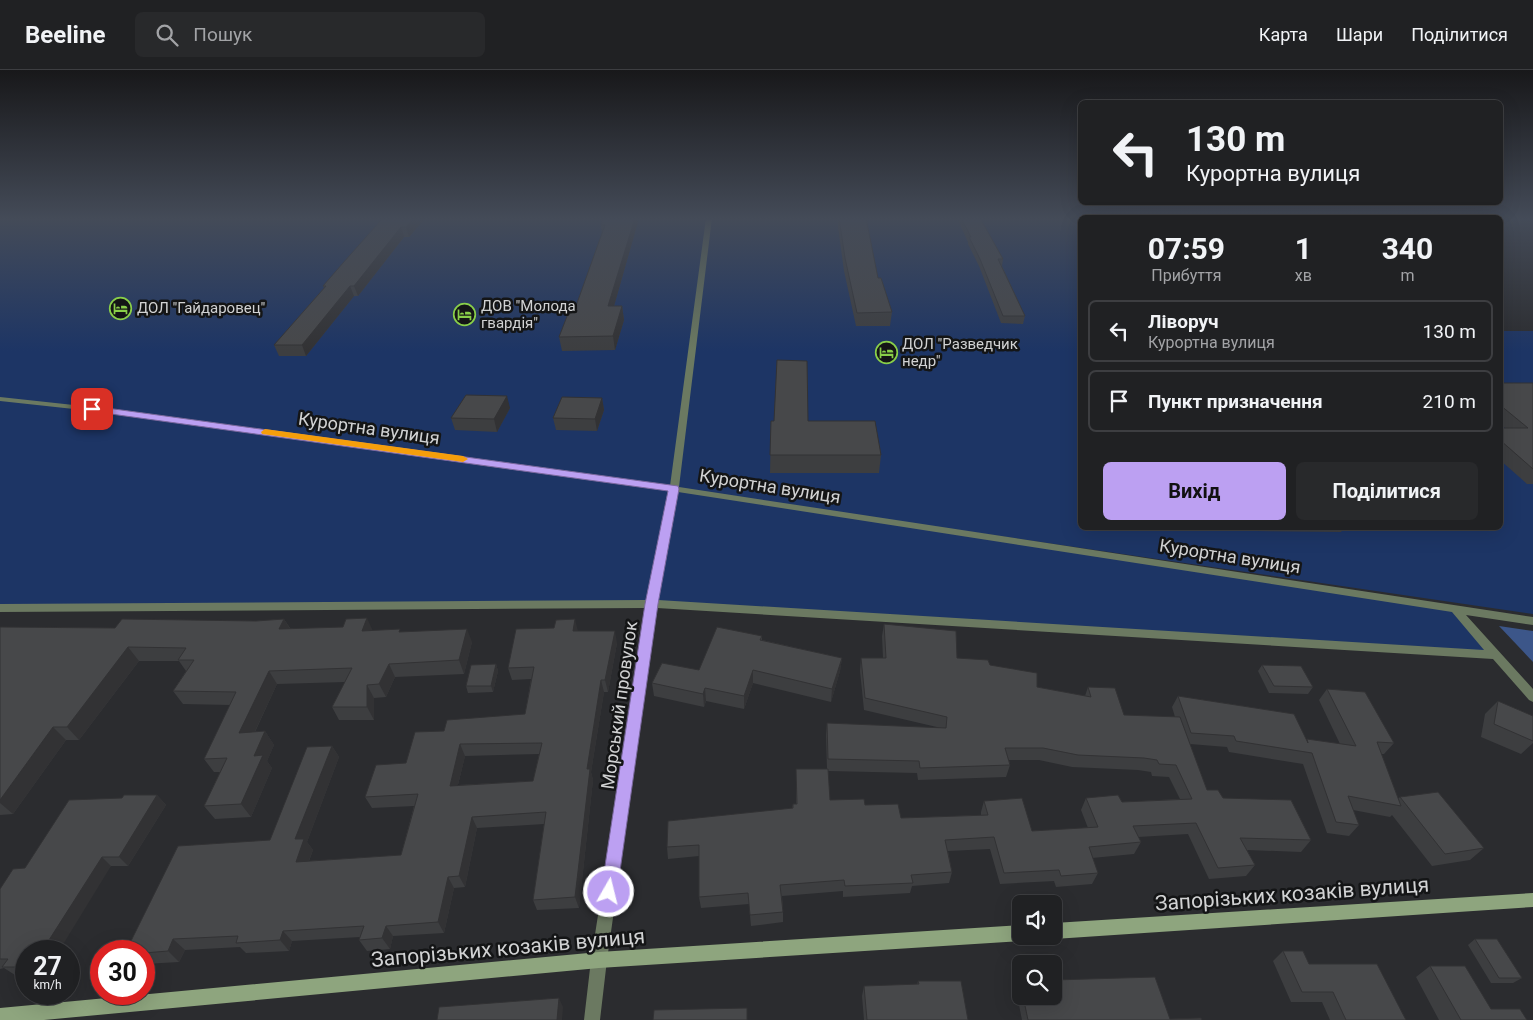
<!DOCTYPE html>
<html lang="uk">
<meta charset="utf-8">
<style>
body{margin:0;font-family:Roboto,sans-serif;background:#28292b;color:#f1f3f6;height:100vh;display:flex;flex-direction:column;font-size:19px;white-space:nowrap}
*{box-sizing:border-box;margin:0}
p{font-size:16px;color:#a2a3a6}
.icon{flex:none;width:28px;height:28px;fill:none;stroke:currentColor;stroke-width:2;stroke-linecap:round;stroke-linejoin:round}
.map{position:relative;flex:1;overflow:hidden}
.panel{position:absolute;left:1078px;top:145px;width:425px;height:315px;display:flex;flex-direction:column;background:#202123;border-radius:8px;box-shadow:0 5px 20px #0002,0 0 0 1px #3d3e41}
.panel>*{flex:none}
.banner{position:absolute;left:1078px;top:30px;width:425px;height:105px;border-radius:8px;box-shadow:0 5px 20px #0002,0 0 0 1px #3d3e41;background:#202123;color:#f1f3f6;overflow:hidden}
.buttons{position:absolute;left:1012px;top:825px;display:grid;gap:10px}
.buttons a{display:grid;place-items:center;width:50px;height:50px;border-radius:8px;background:#202123;box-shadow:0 5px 20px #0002,0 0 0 1px #3d3e41;font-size:25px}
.speed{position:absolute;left:15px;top:870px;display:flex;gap:10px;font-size:25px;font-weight:700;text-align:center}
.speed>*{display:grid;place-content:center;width:65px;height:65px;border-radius:50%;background:#202123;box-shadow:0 5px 20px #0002,0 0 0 1px #3d3e41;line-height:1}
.speed small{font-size:12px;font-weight:400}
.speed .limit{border:8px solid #d22;background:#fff;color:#111}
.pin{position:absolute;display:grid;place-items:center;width:42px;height:42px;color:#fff;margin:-21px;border-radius:10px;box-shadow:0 2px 8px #0006}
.me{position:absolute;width:55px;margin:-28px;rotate:8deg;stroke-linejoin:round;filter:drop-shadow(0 0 4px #0008)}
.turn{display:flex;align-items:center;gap:18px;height:105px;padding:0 25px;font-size:22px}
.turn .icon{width:65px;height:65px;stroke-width:2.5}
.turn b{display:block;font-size:35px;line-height:42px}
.eta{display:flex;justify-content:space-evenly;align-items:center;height:85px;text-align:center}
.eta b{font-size:30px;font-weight:700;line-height:35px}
.button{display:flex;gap:10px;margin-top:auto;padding:10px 25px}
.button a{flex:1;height:58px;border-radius:8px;background:#bca0f2;color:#111;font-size:20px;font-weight:700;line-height:58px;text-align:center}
.button a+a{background:#28292b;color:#f1f3f6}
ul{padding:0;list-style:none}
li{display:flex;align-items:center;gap:15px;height:62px;margin:0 10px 8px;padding:0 15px;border:2px solid #3d3e41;border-radius:8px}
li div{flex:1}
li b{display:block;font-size:19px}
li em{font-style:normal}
header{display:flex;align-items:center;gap:30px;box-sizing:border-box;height:70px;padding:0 25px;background:#202123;border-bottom:1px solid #3d3e41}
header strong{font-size:24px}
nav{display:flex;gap:28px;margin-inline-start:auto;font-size:18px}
.search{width:350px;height:45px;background:#28292b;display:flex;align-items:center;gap:12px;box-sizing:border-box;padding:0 18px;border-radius:8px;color:#a2a3a6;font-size:19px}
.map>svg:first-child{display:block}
</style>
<header>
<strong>Beeline</strong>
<div class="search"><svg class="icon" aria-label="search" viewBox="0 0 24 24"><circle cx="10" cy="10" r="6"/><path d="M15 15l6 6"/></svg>Пошук</div>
<nav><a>Карта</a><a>Шари</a><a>Поділитися</a></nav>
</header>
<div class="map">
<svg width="1533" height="950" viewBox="0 0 1533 950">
<rect width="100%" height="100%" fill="#2b2c2f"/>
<!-- green -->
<polygon fill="#1d3565" points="0,148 1080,148 1080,458 1500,458 1500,261 1533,261 1533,544 876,448 1452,538 1490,581 650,533 0,536"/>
<!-- forest -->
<polygon fill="#3c5689" points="1499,556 1533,561 1533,592"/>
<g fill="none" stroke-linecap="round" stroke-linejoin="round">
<!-- minor -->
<path fill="#6b7961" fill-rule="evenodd" d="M706,148h6l-33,269 854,130v8l-67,-10 67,74v13l-4,-2 -36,-41 -836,-51 -50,352 -7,60h-16l7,-60 55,-352 -646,4v-8l647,-4 22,-109 -540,-76 -129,-14v-4l129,14 541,75zM678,422l774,120 32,38 -826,-50z"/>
<!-- secondary -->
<g fill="#8ea57e" fill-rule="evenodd">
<polygon points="1533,823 1533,837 1054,869 1049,866 1054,866 1054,853"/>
<polygon points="1021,855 1021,866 1027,866 1021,871 599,898 44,950 0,950 0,938 599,882"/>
</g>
</g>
<!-- wall -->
<g fill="#3d3e40" fill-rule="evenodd">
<polygon points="383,148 425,148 409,167 404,167 358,226 354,226 306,286 279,286 274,275 324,218 323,216"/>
<polygon points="603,148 639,148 614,236 622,236 624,250 615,280 562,281 559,267 576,236 602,163 601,155"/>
<polygon points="838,148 866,148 878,208 892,242 890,256 856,256 844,201 838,157"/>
<polygon points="957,148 980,148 1003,189 1002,196 1025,246 1023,254 1001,253 979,196 968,174 968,172"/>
<polygon points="1500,313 1533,313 1533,414 1527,414 1500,390 1500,358 1505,358 1500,354"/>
<polygon points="602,328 604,340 597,361 556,360 553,348"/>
<polygon points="510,338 497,362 455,360 451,348"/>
<polygon points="771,351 808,351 881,385 879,403 770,403"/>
<polygon points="1254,458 1344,458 1341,462 1256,461"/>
<polygon points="284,549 290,558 373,560 402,562 472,572 464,604 395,607 386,627 374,628 374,650 339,650 332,637 345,612 277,614 255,662 265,661 274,675 267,691 272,698 251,747 215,749 204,736 220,702 214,702 204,689 230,635 183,634 173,621 186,601 179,591 139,591 79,670 66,670 13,744 0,745 0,557 115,558 256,551"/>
<path d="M884,554l73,34 33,7 47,22 48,9 3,-9 36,28 51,2 -3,-10 6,-11 128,44 34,4 -21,-44 8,-11 67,54 -10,11h-3l17,45 2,-2 84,51 -14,12 -38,6 -40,-51 -2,2 -37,-7 6,15 -10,11 -22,-3 -24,-69 -74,-12 -2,-5 -37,-3 17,46 104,50 -10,12 -54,-2 8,15 -9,11 -37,3 -21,-45 -50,3 3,5 -7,12 -42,4 6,15 -6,11 -36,3 -2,-6 -54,3 -10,-35 -42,2 4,21 -3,11 -37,3 -2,7 -67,4v-6l-61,5 1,16v10l-32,4 -2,-22 -48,4 -2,-11v-41l-31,3 -1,-12 125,-39 1,-4h3v-35h31l-1,-34 1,-12 114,5 -77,-18 -4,-39 1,-13h22l-1,-22zM1009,690h30l33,7 66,3 13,2 1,4 17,1 11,22 -58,3 -36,-4 -5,12 7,18 -56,3 -48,-30 -3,11v3l-80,3 -36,-13 -35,-5 -2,-29 89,2 1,7 88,-3 4,-12z"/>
<path d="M578,561l39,12 -9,49h-4l-13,80 2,8 -14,128 -42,2 -4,-10 11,-76 -67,4 -12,59 -11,1 -10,45 -51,3 -3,13 -23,2 -8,-11 1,-3 -68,4 -3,10 -43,2 -6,-6 -55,3 -6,12 -35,2v-13l126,-111 62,-94 7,11 -32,85 6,8 -4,11 92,-6 13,-49 -42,2 -7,-11 41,-34 38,-32 81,-17 6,-35 -19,1 -4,-12zM539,684l-6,27 -75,4 7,-29z"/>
<polygon points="762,566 762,570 842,588 840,601 831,632 753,613 744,639 706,631 704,637 654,626 652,613 699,600"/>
<polygon points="496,594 498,601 493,622 468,623 466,616"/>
<polygon points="1262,595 1313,617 1308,624 1269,623 1258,601"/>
<polygon points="1498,631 1533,646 1533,673 1521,684 1481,667 1485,644"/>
<polygon points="157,725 166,735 128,796 111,796 26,881 26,905 15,905 4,898 0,899 0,819 122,728"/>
<polygon points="1475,869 1522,908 1513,913 1491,913 1468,875"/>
<polygon points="1283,881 1309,894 1406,950 1330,950 1322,932 1291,932 1273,891"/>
<polygon points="1430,896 1491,939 1527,950 1439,950 1416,907"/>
<polygon points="918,911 968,950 864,950 862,926 864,916 917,915"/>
<polygon points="1020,912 1021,912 1021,926 1054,926 1170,949 1202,950 1022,950 1016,920"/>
</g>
<!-- shaded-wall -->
<g fill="#323234">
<polygon points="414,148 425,148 409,167 406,157"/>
<polygon points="635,148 639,148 610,250 608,236"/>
<polygon points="401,157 404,167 358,226 354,216"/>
<polygon points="350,216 354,226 306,286 302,275"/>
<polygon points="622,236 624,250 615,280 613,266"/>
<polygon points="507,326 510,338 497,362 494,349"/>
<polygon points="602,328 604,340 597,361 595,349"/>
<polygon points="367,548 373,561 362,561"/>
<polygon points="284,549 292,562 279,559"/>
<polygon points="575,549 578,561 573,561"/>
<polygon points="467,559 472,572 464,604 459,590"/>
<polygon points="615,561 617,573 608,622 605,610"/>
<polygon points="128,577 139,591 79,670 67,657"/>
<polygon points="842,588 840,601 831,632 832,619"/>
<polygon points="389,594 395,607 386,627 379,614"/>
<polygon points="496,594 498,601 493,622 491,616"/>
<polygon points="753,600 753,613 744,639 744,626"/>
<polygon points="269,601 277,614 248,676 239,663"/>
<polygon points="601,610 604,622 591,702 593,710 579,838 575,827 587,699"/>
<polygon points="367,615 374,628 374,650 367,637"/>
<polygon points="705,618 706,631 704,637 703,624"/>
<polygon points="53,657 66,670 13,744 0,733 0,730"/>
<polygon points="265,661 274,675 267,691 272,698 251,747 241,734 254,686"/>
<polygon points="460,674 465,686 455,727 450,716"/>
<polygon points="332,676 339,687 307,772 313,780 304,803 296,792 295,769"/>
<polygon points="157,725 166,735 128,796 119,787"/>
<polygon points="472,747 477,758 465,817 459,806"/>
<polygon points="102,787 111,796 59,881 42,881"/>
<polygon points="448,807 454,818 444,863 438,852"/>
<polygon points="386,856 393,866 390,879 382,868"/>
<polygon points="283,861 292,871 289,881 280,870"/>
<polygon points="173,869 185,880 179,892 168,881"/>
<polygon points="559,928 563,937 562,950 557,950"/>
</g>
<!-- building -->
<g fill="#47484a" stroke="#323234" fill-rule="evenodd">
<polygon points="383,148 414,148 406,157 401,157 354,216 350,216 302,275 274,275 326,216 323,216 343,193"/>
<polygon points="603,148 635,148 608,236 622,236 613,266 559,267 571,236 576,236 605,155 601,155"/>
<polygon points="839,148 866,148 878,208 881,208 892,242 857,243 845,188"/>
<polygon points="961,148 980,148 1003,189 998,189 1025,246 1003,246 980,189 969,167 971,167"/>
<polygon points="777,290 807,291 808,351 875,351 881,385 770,385 771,351 774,351"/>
<polygon points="1500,313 1533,313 1533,399 1500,370 1500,358 1528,358 1500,335"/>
<polygon points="466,325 507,326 494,349 451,348"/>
<polygon points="562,327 602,328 595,349 553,348"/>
<polygon points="367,548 362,561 400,559 399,562 467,559 459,590 389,594 379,614 367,615 367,637 332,637 352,598 269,601 239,663 265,661 254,686 263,685 241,734 204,736 227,688 204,689 236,622 173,621 194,590 178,590 186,578 128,577 67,657 53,657 0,730 0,557 115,558 122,549 256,551 284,549 279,559 343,557 346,549"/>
<path d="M575,549l-2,12h42l-10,49h-4l-14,89h3l-15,128 -42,3 13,-88 -74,5 -13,59 -11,1 -10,45 -52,4 -4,12 -23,2 5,-14 -81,5 -3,9 -44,3 2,-7 -65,3 -5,12 -24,2v-2h-18l52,-105 92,-6 37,-93 25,-1 -37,93h9l-8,23 105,-7 17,-61 -53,3 11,-32 30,-2 9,-31 29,-1 3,-11 78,-6 9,-47 -26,1 8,-39 38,-1 2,-8zM542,673l-9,38 -83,5 10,-42z"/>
<polygon points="884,554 956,561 957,588 988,590 990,595 1037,603 1037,617 1091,627 1088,617 1115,618 1124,645 1180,647 1207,720 1218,720 1223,728 1291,730 1311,770 1240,768 1255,795 1218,798 1196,753 1133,756 1141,772 1089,777 1098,803 1061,806 1059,800 1004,803 994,767 945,770 952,802 911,805 913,813 845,816 844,810 780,815 783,842 750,845 748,823 699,827 699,775 667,777 668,751 793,738 793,734 797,734 796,699 828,699 830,730 864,729 865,735 898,734 901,748 988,745 984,731 1022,728 1032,761 1098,757 1086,728 1118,725 1122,732 1192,729 1176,695 1159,694 1157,690 1144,688 1078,685 1043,678 1005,678 1010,695 920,698 919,691 828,689 827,653 946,658 947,647 865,628 861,588 886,588"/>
<polygon points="717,557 762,566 760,570 842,588 832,619 753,600 744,626 705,618 703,624 652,613 662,593 699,600"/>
<polygon points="496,594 491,616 466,616 471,595"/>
<polygon points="1262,595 1301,596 1313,617 1274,616"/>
<polygon points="1327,619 1365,622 1394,673 1377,672 1401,736 1348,726 1359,755 1336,752 1312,683 1236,671 1234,666 1191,663 1178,626 1294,644 1308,673 1307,669 1356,676"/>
<polygon points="1498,631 1533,646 1533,671 1494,654"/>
<polygon points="1438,722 1484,778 1445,784 1400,727"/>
<polygon points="124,725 157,725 119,787 102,787 42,881 26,881 26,897 2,897 8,889 0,889 0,819 13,799 25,798 69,730 122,728"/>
<polygon points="1475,869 1497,869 1522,908 1499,908"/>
<polygon points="1283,881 1303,881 1309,894 1377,894 1406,950 1346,950 1333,922 1302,922"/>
<polygon points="1430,896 1465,896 1491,939 1520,939 1527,950 1461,950"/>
<polygon points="1155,907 1170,949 1201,948 1202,950 1028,950 1023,926 1054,926 1054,910"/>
<polygon points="918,911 961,911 968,950 867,950 864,916 919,914"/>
<polygon points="559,928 557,950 437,950 439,937"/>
<polygon points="747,938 747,950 653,950 654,940"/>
</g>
<!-- sky -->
<linearGradient id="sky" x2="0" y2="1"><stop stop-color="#18181a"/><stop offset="0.53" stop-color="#444b58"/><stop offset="1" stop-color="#444b58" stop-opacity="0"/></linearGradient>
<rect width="1533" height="281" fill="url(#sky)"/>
<!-- route -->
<polygon fill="#bca0f2" stroke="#7a689d" points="92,336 678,416 679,419 658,534 617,822 615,828 609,830 603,828 601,822 645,534 668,421 89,341 89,337"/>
<!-- slow -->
<polygon fill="#f59e0b" points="265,359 463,386 468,389 463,392 262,364 261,362"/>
<!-- icons -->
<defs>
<symbol id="hotel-ring" viewBox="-11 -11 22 22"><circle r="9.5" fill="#141516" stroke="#89cf49" stroke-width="1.5"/><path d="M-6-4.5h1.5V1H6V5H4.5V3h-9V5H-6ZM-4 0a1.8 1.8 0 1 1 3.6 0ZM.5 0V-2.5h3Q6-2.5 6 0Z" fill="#89cf49"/></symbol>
</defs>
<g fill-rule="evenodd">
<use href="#hotel-ring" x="108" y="226" width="25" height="25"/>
<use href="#hotel-ring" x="452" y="232" width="25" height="25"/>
<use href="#hotel-ring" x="874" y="270" width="25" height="25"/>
</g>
<g text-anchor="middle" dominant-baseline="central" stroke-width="5" stroke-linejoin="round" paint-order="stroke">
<!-- far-poi labels -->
<g font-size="15" fill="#d1d2d3" stroke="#141516" text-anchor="start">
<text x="481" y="236">ДОВ "Молода<tspan x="481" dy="17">гвардія"</tspan></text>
<text x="137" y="238">ДОЛ "Гайдаровец"</text>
<text x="902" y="274">ДОЛ "Разведчик<tspan x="902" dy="17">недр"</tspan></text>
</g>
<!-- street labels -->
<g font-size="18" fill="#d1d2d3" stroke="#141516">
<text transform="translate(369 358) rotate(8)">Курортна вулиця</text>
<text transform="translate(770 416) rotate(9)">Курортна вулиця</text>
<text transform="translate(1230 486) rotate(9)">Курортна вулиця</text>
<text transform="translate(619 635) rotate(-82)">Морський провулок</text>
</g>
<!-- near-street labels -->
<g font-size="21" fill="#d1d2d3" stroke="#141516">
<text transform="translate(1292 824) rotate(-4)">Запорізьких козаків вулиця</text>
<text transform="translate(508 878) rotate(-5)">Запорізьких козаків вулиця</text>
</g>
</g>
</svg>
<div class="buttons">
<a><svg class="icon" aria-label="sound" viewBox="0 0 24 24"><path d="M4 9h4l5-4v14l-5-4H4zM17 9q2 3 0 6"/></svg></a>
<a><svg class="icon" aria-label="search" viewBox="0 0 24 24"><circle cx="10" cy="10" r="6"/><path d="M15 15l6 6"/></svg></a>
</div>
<div class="speed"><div>27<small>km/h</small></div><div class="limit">30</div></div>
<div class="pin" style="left:92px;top:339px;background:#d93025"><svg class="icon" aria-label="arrive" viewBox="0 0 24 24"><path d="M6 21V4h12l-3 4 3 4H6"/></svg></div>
<svg class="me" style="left:609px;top:822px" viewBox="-20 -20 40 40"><circle r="17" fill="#bca0f2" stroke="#fff" stroke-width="3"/><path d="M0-11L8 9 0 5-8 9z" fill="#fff"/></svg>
<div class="banner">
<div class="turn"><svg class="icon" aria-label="left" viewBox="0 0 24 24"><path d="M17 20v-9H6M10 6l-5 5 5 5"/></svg><div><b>130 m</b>Курортна вулиця</div></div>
</div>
<section class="panel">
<div class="eta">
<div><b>07:59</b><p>Прибуття</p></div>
<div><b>1</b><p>хв</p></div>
<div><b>340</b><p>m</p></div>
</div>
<ul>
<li><svg class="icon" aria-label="left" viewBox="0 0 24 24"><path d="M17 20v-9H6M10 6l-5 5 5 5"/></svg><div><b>Ліворуч</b><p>Курортна вулиця</p></div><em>130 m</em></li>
<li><svg class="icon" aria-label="arrive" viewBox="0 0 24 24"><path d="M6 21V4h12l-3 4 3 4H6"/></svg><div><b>Пункт призначення</b></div><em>210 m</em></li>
</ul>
<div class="button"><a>Вихід</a><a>Поділитися</a></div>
</section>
</div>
